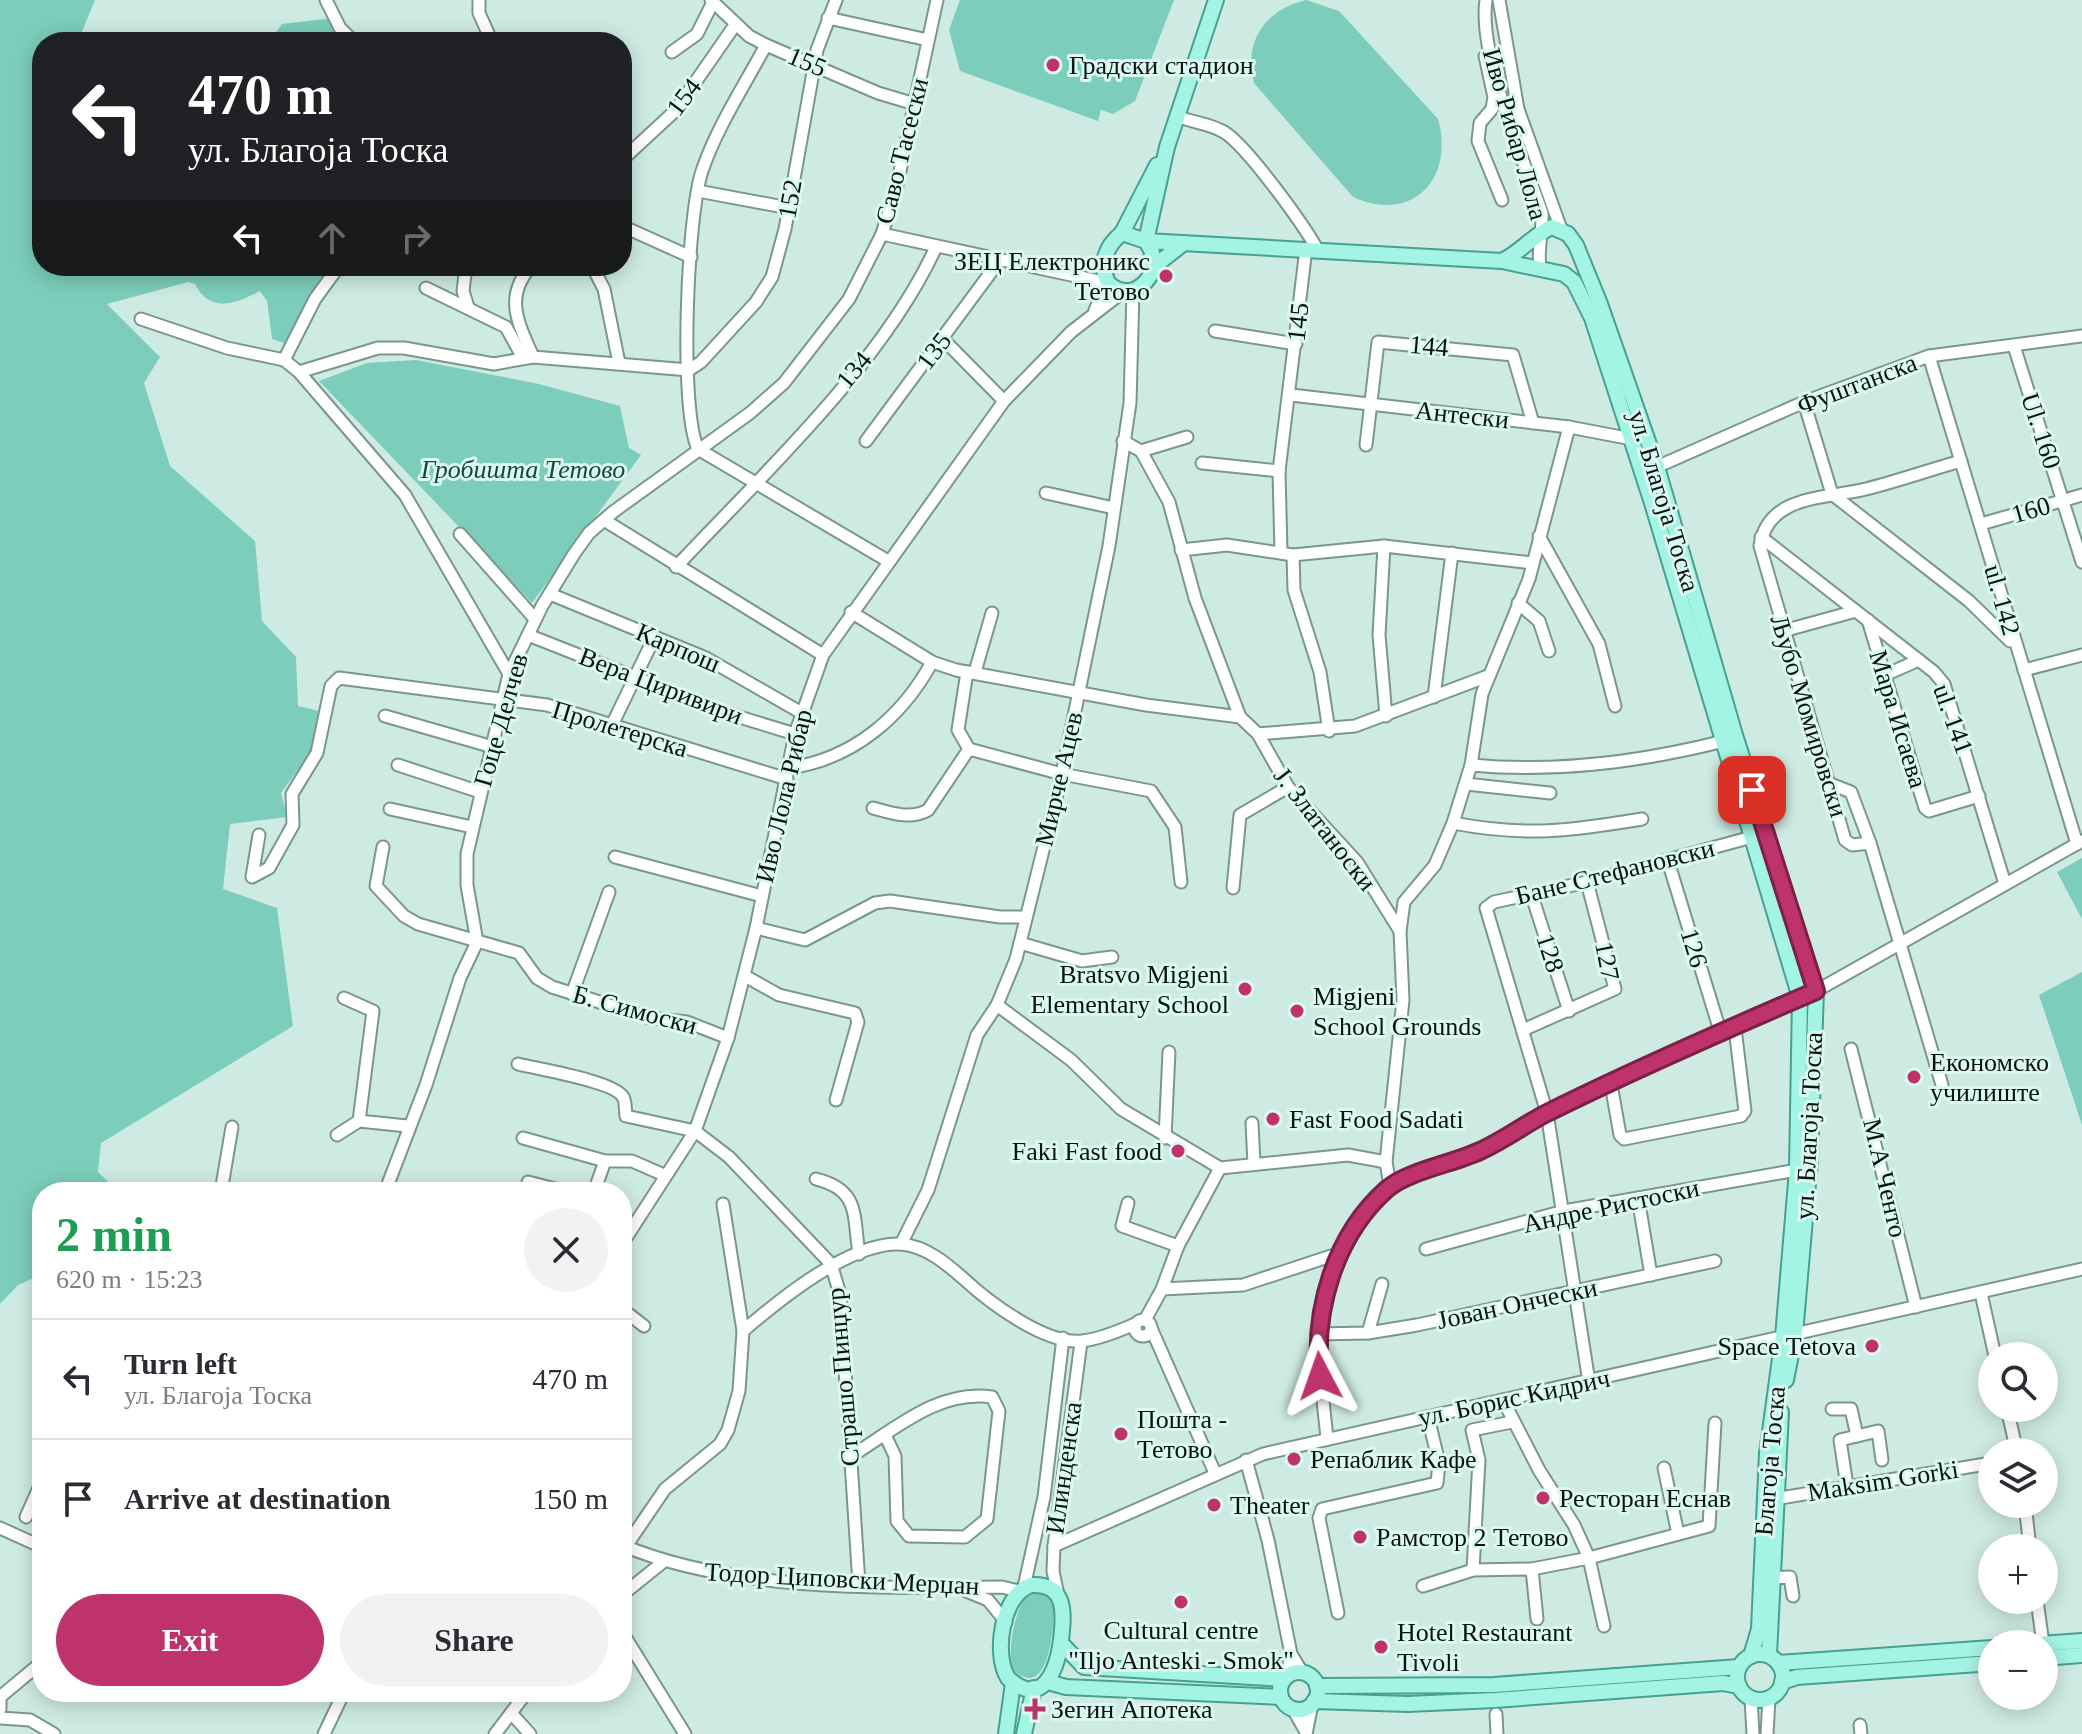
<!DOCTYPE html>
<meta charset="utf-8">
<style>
body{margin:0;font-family:Georgia,serif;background:#f2f2f3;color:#2b2b33;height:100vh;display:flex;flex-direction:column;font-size:30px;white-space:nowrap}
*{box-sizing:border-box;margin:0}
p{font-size:26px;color:#7c7c81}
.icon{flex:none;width:44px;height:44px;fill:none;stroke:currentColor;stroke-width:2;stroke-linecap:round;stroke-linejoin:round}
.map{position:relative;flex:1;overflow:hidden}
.sheet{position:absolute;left:32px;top:1182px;width:600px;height:520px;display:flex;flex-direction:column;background:#fff;border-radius:32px;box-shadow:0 4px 20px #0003}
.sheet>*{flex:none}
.guide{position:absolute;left:32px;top:32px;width:600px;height:244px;border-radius:32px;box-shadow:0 4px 20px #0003;background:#202124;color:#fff;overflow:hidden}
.tools{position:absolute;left:1978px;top:1342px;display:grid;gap:16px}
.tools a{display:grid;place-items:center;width:80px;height:80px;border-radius:50%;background:#fff;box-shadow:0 4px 20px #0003;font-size:40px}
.pin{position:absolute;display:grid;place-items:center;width:68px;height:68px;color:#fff;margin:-34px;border-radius:16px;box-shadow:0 4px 12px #0006}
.me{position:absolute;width:88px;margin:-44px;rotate:356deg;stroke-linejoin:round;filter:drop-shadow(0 0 6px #0008)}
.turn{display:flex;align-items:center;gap:28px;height:168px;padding:0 24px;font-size:36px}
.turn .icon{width:104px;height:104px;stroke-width:2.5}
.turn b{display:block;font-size:56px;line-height:68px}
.lanes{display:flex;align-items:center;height:76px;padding:0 24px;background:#0003;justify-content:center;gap:40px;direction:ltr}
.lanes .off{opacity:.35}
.round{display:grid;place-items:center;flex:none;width:84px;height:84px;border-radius:42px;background:#f2f2f3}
.summary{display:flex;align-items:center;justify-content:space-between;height:136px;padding:0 24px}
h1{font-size:48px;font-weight:700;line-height:60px;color:#1e9e55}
.primary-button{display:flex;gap:16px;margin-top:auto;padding:16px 24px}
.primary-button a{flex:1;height:92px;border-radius:48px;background:#be336b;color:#fff;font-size:32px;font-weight:700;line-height:92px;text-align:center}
.primary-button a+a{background:#f2f2f3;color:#2b2b33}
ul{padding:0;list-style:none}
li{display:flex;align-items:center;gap:24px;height:120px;padding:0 24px;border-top:2px solid #e1e1e2}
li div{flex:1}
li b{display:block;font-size:30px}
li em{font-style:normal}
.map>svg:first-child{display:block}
</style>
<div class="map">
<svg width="2082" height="1734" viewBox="0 0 2082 1734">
<rect width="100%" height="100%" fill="#ceebe3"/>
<!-- green -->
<g fill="#7ccdbb">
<path d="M0,0h95l-14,34v8h-39v224h297l-49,79 -18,-6 -5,-38 -7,-10c-24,13 -50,23 -65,-7l-7,-2 -81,22 53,53 -16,26 26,83 85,75 7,80 34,36 2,49 26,6 -13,40 -30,41 6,24 -57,7 -7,65 54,19 16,118 -192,117 -3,29 21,20h-77v92l-11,-5 -13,6 -18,19z"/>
<polygon points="960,0 1174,0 1135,101 1113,114 1101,110 1098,121 960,71 949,30"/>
<path d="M1306,0l33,11 99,108c17,60 -26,105 -85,78l-99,-114c-11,-42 11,-73 52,-83z"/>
<polygon points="334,18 354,42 269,42 282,24"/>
<polygon points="416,360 539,384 620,406 629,448 641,455 532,603 319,381 367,363"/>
<polygon points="2082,858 2082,919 2057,872"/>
<polygon points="2082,972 2082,1125 2039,995"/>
<path d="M1029,1591h14l10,9 2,10c-3,20 -5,90 -41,61 -9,-17 2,-66 15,-80z"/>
</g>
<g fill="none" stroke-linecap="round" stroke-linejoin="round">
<defs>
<g id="minor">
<polyline points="326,0 340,28 354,42"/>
<polyline points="479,0 479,13 492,42"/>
<polyline points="711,0 749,36 766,45 878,93 915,104"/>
<path d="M1486,0c-8,55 37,158 56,213 1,19 -5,35 -2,55"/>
<polyline points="1499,0 1518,109 1561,229"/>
<polyline points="828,18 928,40"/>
<polyline points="672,52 697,34 712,4"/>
<polyline points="1485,56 1494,97 1492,109 1480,123 1478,141 1502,200"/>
<path d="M1177,116c16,7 32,7 47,16 23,14 79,92 93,117"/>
<polyline points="622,160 676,110 735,25"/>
<polyline points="698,191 789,208"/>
<polyline points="622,226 691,257"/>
<polyline points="882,234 1108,283 1095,310"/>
<polyline points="466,266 463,291 468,307"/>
<path d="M531,266c-28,32 -12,58 2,91"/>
<polyline points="592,266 604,289 619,363"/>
<polyline points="426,288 506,327 523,358"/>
<polyline points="141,319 227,348 284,360 299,372 405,495 509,674"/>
<polyline points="1215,331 1296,344"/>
<polyline points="943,339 1004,401"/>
<polyline points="2014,346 2082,562"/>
<polyline points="1929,356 2077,844"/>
<polyline points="284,360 315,299 339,266"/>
<polyline points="299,372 378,348 404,348 494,364 533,357 689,370 701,362 756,302 772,277 785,229 817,50 836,0"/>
<polyline points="1291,395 1569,427 1632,439"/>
<polyline points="1804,402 1832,494 1969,601 2010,641"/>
<polyline points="866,441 1000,260"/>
<polyline points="1123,441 1141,451 1169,502 1195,598 1240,717 1258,734 1288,787 1357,862 1400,931"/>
<polyline points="1366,445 1378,342 1513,355 1533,423"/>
<path d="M698,449c-19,-40 -11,-233 4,-278 15,-44 42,-85 64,-126"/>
<polyline points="698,449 888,561"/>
<polyline points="1141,451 1187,437"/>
<polyline points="1202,463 1279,471"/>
<polyline points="1643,473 1804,402 1929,356 2082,336"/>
<polyline points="1046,493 1114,508"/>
<polyline points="604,520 823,655"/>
<polyline points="1981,524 2082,495"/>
<polyline points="460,534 535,619"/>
<polyline points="1539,536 1599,644 1615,706"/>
<polyline points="1761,537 1934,672 1944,684 2005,884"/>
<polyline points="1384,546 1379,635 1386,716"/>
<polyline points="1181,550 1227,545 1293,555 1384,546 1533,563"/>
<polyline points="1281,553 1279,471 1306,249"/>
<polyline points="1293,555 1294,590 1320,672 1329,731"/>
<path d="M676,567c87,-93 207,-204 260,-320"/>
<polyline points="550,594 706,658 800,712"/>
<polyline points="1518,603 1539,621 1549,651"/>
<polyline points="851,612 932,662 956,670 1146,705 1240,717"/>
<polyline points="1868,620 1925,808 1929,811 1979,796"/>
<polyline points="1783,631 1856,611"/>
<polyline points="528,635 723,712 795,734"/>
<polyline points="2024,670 2082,655"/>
<polyline points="967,672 958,730 969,749 1062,774 1151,791 1175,827 1181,882"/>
<polyline points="975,672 992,613"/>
<polyline points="1885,675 1919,660"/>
<polyline points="1434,697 1452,553"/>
<polyline points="385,716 493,747"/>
<polyline points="613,723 654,638"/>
<polyline points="1258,734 1355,726 1488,676"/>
<polyline points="398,765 480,792"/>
<path d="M1471,765c85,8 170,-3 253,-24"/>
<path d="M789,768c64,-9 113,-51 143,-106"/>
<polyline points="1828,783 1851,792 1870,843"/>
<polyline points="1466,784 1550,793"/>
<path d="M873,808c18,5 38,12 55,2l41,-61"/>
<polyline points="390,809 472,827"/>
<path d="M1453,823c73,14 117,8 189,-4"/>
<polyline points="259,835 252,877 269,868 293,825 292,794 317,753 331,686 339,678 547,705 787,779"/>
<polyline points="383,847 376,886 404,916 418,924 519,953 537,978 552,987 650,1018 687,1022 728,1038"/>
<polyline points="615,857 762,896"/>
<polyline points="1668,861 1721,1034"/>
<polyline points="1233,888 1240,815 1288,787"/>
<polyline points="1532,896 1569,1011"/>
<polyline points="756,928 805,940 875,903 890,901 1000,917 1026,917"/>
<polyline points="1020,943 1082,961 1112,957"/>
<polyline points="745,976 779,995 855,1013 858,1022 836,1100"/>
<polyline points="572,994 609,892"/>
<polyline points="344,998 373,1011 359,1121"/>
<polyline points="997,1005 1071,1060 1121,1109 1220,1168 1348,1155 1386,1162"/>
<polyline points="1523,1030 1615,989 1587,882"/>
<polyline points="1851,1049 1916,1307"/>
<path d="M518,1064c19,5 96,17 105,33 3,4 2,13 3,19l69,15 34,26 102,107 9,30 19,290"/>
<polyline points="1611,1084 1620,1135 1624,1139 1741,1116 1745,1111 1735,1028"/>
<path d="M1942,1085l-72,-242 -18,2 -7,-5 -85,-294c8,-52 66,-47 106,-57 32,-8 63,-19 95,-28"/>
<polyline points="1252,1123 1254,1164"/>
<polyline points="337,1135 359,1121 407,1126"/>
<polyline points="523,1138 605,1161 632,1161 664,1175"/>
<polyline points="1165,1138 1169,1052"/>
<path d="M816,1179c44,11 37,36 43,75"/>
<polyline points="528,1182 567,1192"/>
<polyline points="1390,1185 1386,1162 1403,1000 1400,931 1404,902 1435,865 1453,823 1471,765 1482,694 1529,579 1569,427"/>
<polyline points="221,1192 232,1127"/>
<polyline points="366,1192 386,1190"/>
<polyline points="385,1192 426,1085 460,978 477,942 467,885 467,854 509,674 542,606 574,554 589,533 613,512 750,413 784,383 849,299 882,234 897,185 937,0"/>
<polyline points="594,1192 605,1161"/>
<polyline points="1638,1198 1651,1275"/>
<polyline points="1128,1203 1122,1226 1178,1246"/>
<polyline points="723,1204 743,1331"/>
<polyline points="622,1244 695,1131 728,1038 756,928 795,734 823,655 1004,401 1071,332 1124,291"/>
<polyline points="901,1244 928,1190 977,1035 997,1005 1016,959 1062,774 1109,546 1130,403 1133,291"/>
<polyline points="1426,1249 1564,1211 1797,1170"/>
<polyline points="1162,1289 1243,1285 1340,1253"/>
<polyline points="1981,1293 1995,1356"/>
<polyline points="622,1309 644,1326"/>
<circle cx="1143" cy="1328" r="8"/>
<polyline points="1145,1320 1162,1289 1178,1246 1220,1168"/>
<polyline points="1151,1328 1215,1473"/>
<polyline points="1368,1333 1382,1284"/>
<polyline points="1317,1334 1368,1333 1417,1325 1715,1261"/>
<polyline points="1589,1382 1547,1113 1486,908 1494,902 1587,882 1752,837"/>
<polyline points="1503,1400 1539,1470 1574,1525 1589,1558 1604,1626"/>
<polyline points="2007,1408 2017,1452"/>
<polyline points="1832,1409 1851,1409 1857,1436"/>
<polyline points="1327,1438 1317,1345 1322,1302 1340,1253 1367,1211 1390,1185 1483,1150 1547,1113 1816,991 2082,841"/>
<path d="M850,1457c44,-27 88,-68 142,-60l7,14 -12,108 -22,18 -56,-1 -12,-15 -2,-65 -10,-21"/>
<polyline points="1246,1460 1268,1540 1291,1654 1302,1672"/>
<polyline points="1664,1468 1678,1534"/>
<polyline points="1847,1486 1840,1440 1878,1431 1882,1460"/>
<polyline points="1774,1499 1992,1463"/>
<polyline points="2025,1504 2030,1548"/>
<polyline points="26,1517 42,1481"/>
<polyline points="0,1528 42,1547"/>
<path d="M622,1545c111,47 260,43 380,42l16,4"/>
<polyline points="1054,1546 1263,1454 2082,1269"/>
<path d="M622,1552l43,-63 55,-45 8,-14 11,-39 4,-60c36,-31 108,-90 158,-87 25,2 46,20 64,36 25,23 81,65 117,61 18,-2 37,-10 53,-17"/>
<polyline points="1532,1569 1589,1558 1709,1526 1715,1423"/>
<polyline points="1473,1570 1479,1460 1472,1430 1512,1422"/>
<polyline points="1771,1578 1790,1577 1793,1596"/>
<polyline points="1423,1586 1473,1570 1532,1569 1537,1619"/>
<polyline points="1024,1587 1044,1497 1063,1338"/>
<polyline points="966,1591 988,1600 1006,1622"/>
<polyline points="622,1595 663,1562"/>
<polyline points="1058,1595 1053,1571 1054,1546 1081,1342"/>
<polyline points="2037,1600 2043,1644"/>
<polyline points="1338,1613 1319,1518 1322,1509 1437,1483 1439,1463 1428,1417"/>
<polyline points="622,1632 685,1734"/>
<polyline points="1287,1676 1291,1654"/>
<polyline points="0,1697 42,1662"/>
<polyline points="1751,1698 1753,1734"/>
<polyline points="0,1709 0,1697"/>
<polyline points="1293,1709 1306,1732"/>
<polyline points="511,1713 530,1734"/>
<polyline points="1496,1714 1497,1734"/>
<polyline points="0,1718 30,1720 54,1734"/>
<polyline points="1860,1725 1861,1734"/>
<polyline points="324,1734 344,1692"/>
<polyline points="495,1734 527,1692"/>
<polyline points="1306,1734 1312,1704"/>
<polyline points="1767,1734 1769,1698"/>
</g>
<g id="major">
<path d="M1216,0l-49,147 -21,94 6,11 -2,24c-11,17 -27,20 -42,7 -9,-20 -2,-37 14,-50l24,8 356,20 62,13 10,8 18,36 60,185 148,495 -3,172 -14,167 -16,116 -8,176 -8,27"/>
<polyline points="1122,233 1157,165"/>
<path d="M1502,261c19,-9 32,-27 50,-34l16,7 8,11 24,59 57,163 78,268 81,256 -6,170 -15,173 -9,46"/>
<polyline points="1152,268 1184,243"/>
<path d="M1031,1585c36,-2 33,29 30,55 -4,29 -18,70 -53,38 -15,-24 -6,-84 23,-93z"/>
<polyline points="1061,1643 1084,1667 1283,1679"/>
<polyline points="2040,1644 2082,1641"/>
<circle cx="1760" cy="1677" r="23"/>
<polyline points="1769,1655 1781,1412"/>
<polyline points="2044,1658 2082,1655"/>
<polyline points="1778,1663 1992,1648"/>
<circle cx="1299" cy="1691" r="19"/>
<polyline points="1048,1682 1066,1687 1281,1697"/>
<polyline points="1782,1682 1797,1677 1992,1663"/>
<polyline points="1317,1686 1494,1685 1739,1667"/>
<polyline points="1314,1701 1408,1704 1495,1700 1723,1683 1739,1686"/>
<polyline points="1006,1734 1013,1683"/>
<polyline points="1024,1734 1034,1688"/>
</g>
</defs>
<!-- minor casing -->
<use href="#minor" stroke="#7b968f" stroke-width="15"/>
<!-- major casing -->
<use href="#major" stroke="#46a18f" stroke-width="18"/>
<!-- minor -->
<use href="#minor" stroke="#fff" stroke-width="11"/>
<!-- major -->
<use href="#major" stroke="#a4f4e5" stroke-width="14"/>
</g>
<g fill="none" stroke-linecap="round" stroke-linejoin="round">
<defs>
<path id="route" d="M1320,1376c-7,-66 15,-141 67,-187 20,-18 69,-26 95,-39 22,-10 42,-25 63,-36 88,-44 180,-84 271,-123l-64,-201"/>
</defs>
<!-- route casing -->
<use href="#route" stroke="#7c2146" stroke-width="20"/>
<!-- route -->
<use href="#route" stroke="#be336b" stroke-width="14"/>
</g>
<!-- markers -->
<g fill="#be336b" stroke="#dbf8f1" stroke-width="3">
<circle cx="1053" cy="65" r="8"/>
<circle cx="1166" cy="276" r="8"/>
<circle cx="1245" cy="989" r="8"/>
<circle cx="1297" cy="1011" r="8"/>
<circle cx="1914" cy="1077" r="8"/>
<circle cx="1273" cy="1119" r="8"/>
<circle cx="1178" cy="1151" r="8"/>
<circle cx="1872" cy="1346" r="8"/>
<circle cx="1121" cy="1434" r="8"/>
<circle cx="1294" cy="1459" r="8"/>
<circle cx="1543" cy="1498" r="8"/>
<circle cx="1214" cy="1505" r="8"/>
<circle cx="1360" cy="1537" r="8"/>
<circle cx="1181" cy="1602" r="8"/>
<circle cx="1381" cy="1647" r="8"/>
<path d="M1031 1697h8v8h8v8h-8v8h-8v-8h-8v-8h8z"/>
</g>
<g text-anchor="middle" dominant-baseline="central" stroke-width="6" stroke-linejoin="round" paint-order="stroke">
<!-- street labels -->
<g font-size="26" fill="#0a1412" stroke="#dbf8f1">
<text transform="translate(807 62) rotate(23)">155</text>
<text transform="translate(684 97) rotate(-53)">154</text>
<text transform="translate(1515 134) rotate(74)">Иво Рибар Лола</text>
<text transform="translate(902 151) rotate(-76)">Саво Тасески</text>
<text transform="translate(790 199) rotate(-80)">152</text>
<text transform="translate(1298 322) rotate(-84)">145</text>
<text transform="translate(1429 346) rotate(5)">144</text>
<text transform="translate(934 351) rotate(-53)">135</text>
<text transform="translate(854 370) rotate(-50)">134</text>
<text transform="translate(1857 384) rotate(-21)">Фуштанска</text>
<text transform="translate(1462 415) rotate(6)">Антески</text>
<text transform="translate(2041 431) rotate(72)">Ul. 160</text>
<text transform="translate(1664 501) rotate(73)">ул. Благоја Тоска</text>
<text transform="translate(2031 510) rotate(-16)">160</text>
<text transform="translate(2002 600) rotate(74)">ul. 142</text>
<text transform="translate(678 648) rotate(23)">Карпош</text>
<text transform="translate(661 686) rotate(21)">Вера Циривири</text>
<text transform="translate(1809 716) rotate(73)">Љубо Момировски</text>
<text transform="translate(1898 719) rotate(73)">Мара Исаева</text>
<text transform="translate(1953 719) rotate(70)">ul. 141</text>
<text transform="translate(501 720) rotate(-74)">Гоце Делчев</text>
<text transform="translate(620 729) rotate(17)">Пролетерска</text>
<text transform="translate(1059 779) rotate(-77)">Мирче Ацев</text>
<text transform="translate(784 796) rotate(-77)">Иво Лола Рибар</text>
<text transform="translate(1325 829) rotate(52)">Ј. Златаноски</text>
<text transform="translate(1615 872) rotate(-14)">Бане Стефановски</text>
<text transform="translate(1694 948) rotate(73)">126</text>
<text transform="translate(1550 953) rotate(72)">128</text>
<text transform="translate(1607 961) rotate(79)">127</text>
<text transform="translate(635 1010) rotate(15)">Б. Симоски</text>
<text transform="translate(1809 1126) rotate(-87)">ул. Благоја Тоска</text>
<text transform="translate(1885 1178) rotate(77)">М.А Ченто</text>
<text transform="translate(1611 1206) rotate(-12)">Андре Ристоски</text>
<text transform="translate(1517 1304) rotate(-12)">Јован Ончески</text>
<text transform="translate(843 1377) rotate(-95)">Страшо Пинџур</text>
<text transform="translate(1514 1398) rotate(-12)">ул. Борис Кидрич</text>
<text transform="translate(1770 1461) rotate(-85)">Благоја Тоска</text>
<text transform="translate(1064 1468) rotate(-82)">Илинденска</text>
<text transform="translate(1883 1481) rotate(-9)">Maksim Gorki</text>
<text transform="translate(842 1579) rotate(3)">Тодор Циповски Мерџан</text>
</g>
<!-- poi labels -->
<g font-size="26" fill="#0a1412" stroke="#dbf8f1" text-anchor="start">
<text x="1069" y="65">Градски стадион</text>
<text x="1150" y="261" text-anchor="end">ЗЕЦ Електроникс<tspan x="1150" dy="30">Тетово</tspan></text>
<text x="1229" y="974" text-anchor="end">Bratsvo Migjeni<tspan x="1229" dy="30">Elementary School</tspan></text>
<text x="1313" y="996">Migjeni<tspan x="1313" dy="30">School Grounds</tspan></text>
<text x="1930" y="1062">Економско<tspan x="1930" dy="30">училиште</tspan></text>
<text x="1289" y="1119">Fast Food Sadati</text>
<text x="1162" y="1151" text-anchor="end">Faki Fast food</text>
<text x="1856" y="1346" text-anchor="end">Space Tetova</text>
<text x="1137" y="1419">Пошта -<tspan x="1137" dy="30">Тетово</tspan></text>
<text x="1310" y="1459">Репаблик Кафе</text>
<text x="1559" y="1498">Ресторан Еснав</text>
<text x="1230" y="1505">Theater</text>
<text x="1376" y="1537">Рамстор 2 Тетово</text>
<text x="1181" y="1630" text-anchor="middle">Cultural centre<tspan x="1181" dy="30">"Iljo Anteski - Smok"</tspan></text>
<text x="1397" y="1632">Hotel Restaurant<tspan x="1397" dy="30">Tivoli</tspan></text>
<text x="1051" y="1709">Зегин Апотека</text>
</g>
<!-- park labels -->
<g font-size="26" font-style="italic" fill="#12483e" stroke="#dbf8f1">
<text x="523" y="469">Гробишта Тетово</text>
</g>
</g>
</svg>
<div class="tools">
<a><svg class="icon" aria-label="search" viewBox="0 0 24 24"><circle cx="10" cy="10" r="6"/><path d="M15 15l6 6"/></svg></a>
<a><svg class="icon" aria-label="layers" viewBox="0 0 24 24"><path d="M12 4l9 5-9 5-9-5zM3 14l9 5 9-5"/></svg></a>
<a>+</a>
<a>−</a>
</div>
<div class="pin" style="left:1752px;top:790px;background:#d93025"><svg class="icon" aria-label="arrive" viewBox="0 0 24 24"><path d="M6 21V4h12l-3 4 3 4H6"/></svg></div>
<svg class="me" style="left:1320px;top:1376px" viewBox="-20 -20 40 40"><path d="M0-17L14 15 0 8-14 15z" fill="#be336b" stroke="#fff" stroke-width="4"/></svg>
<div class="guide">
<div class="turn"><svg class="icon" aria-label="left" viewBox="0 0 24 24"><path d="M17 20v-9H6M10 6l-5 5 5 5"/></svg><div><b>470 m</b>ул. Благоја Тоска</div></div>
<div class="lanes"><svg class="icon" aria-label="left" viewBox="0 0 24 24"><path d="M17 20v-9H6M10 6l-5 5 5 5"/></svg><svg class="icon off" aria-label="ahead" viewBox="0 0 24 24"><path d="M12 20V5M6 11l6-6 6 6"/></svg><svg class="icon off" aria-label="right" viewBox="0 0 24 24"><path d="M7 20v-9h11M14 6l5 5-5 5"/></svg></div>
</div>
<section class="sheet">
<div class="summary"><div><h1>2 min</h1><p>620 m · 15:23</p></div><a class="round"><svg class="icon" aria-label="close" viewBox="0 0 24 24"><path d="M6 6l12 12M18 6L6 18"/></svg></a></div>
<ul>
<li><svg class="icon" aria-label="left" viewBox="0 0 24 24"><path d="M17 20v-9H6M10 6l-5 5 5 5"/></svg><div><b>Turn left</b><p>ул. Благоја Тоска</p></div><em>470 m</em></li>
<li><svg class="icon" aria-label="arrive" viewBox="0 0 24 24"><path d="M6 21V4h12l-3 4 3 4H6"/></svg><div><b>Arrive at destination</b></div><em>150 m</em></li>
</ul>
<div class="primary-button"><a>Exit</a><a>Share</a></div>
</section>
</div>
